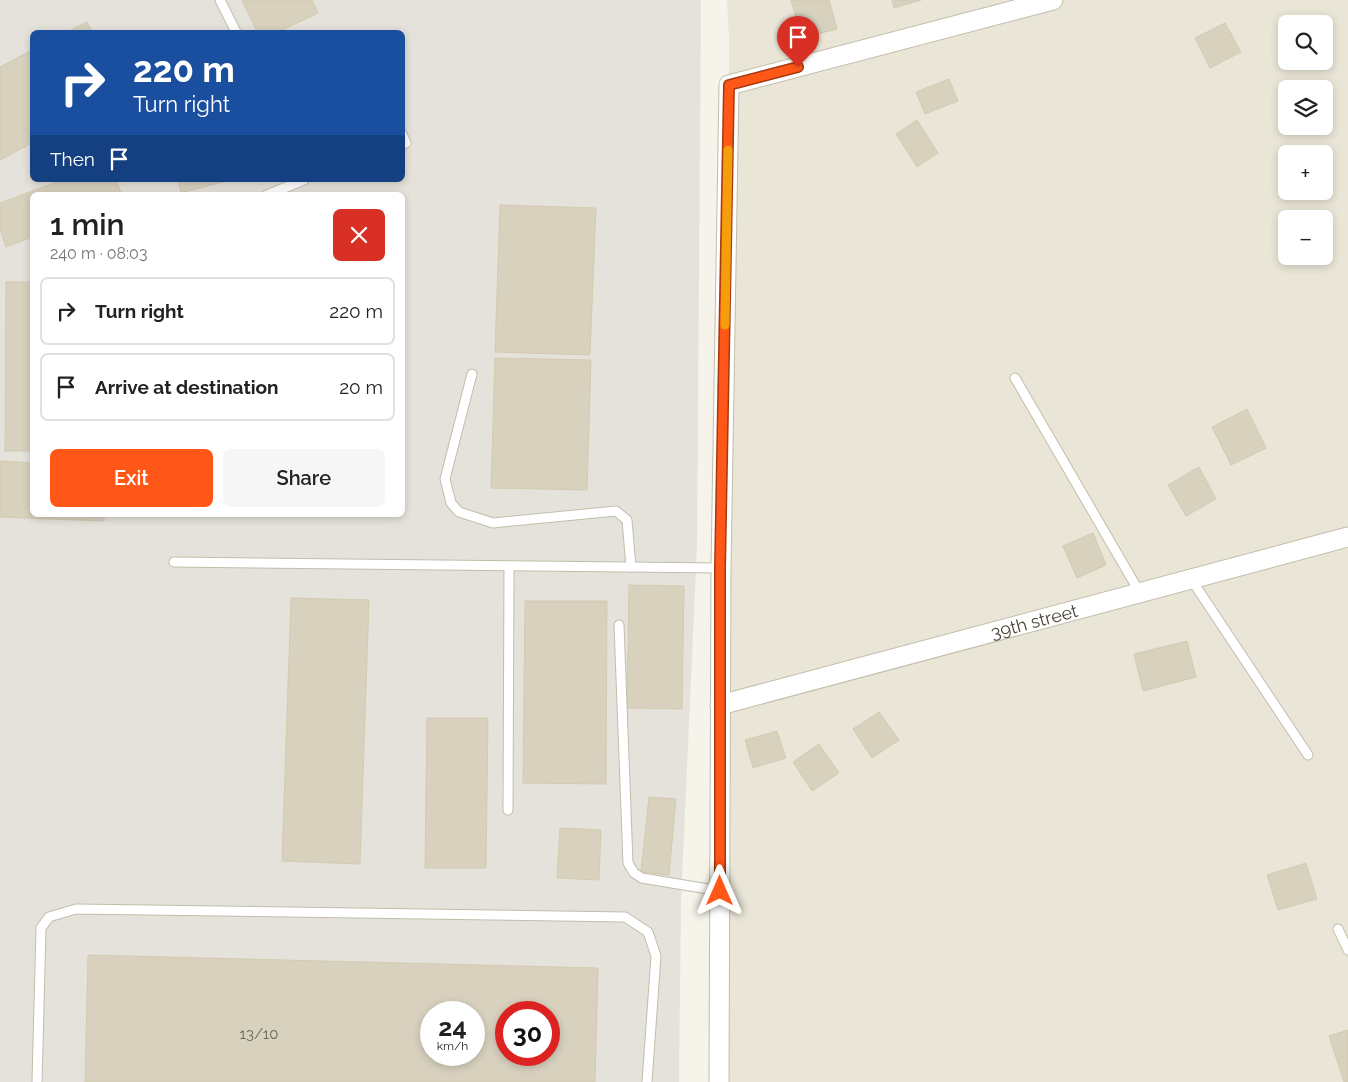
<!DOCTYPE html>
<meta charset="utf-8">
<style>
body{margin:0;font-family:Raleway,sans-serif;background:#f6f6f6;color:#222;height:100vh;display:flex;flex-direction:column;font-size:19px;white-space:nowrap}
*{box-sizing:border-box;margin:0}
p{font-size:16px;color:#767676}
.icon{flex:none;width:28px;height:28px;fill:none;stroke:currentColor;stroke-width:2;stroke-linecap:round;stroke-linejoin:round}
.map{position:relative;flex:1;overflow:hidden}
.drawer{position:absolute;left:30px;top:192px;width:375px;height:325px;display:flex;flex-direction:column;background:#fff;border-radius:8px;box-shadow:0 2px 8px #0003}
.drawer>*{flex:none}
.top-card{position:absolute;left:30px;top:30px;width:375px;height:152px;border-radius:8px;box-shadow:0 2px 8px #0003;background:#1a4fa0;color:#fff;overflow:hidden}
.tools{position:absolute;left:1278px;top:15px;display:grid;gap:10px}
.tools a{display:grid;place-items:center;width:55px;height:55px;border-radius:8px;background:#fff;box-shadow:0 2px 8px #0003;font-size:25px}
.speed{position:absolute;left:420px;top:1001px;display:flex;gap:10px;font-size:25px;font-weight:700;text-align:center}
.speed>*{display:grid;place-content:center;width:65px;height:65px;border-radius:50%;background:#fff;box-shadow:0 2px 8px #0003;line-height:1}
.speed small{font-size:12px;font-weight:400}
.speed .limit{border:8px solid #d22;background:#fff;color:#111}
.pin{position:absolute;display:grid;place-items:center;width:42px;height:42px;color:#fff;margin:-51px -21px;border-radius:50% 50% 50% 0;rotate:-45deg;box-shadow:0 0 5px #0007}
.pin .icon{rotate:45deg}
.me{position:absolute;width:55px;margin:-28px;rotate:0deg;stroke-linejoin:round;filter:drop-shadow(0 0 4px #0008)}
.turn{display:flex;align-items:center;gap:18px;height:105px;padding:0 20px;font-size:22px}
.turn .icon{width:65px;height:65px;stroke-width:2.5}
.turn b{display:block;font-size:35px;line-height:42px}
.then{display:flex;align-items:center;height:48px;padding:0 20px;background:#0003;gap:10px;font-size:19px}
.round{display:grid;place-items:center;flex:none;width:52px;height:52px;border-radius:8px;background:#f6f6f6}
.overview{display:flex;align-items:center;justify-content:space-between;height:85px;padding:0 20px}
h1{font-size:30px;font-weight:600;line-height:38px}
.button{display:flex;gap:10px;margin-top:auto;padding:10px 20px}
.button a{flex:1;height:58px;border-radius:8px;background:#ff5717;color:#fff;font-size:20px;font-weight:600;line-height:58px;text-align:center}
.button a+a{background:#f6f6f6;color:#222}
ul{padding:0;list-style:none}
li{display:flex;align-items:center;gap:15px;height:68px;margin:0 10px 8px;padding:0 10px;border:2px solid #e0e0e0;border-radius:8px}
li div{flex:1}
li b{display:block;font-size:19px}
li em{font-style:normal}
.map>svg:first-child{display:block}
</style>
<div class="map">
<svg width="1348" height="1082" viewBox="0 0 1348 1082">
<rect width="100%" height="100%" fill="#f6f3ea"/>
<!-- residential -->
<path fill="#eae6d7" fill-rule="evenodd" d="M727,0h621v1082h-626l7,-1042zM1286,24h38v37h-38zM1286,89h38v37h-38zM1286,154h38v37h-38zM1286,219h38v37h-38z"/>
<!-- industrial -->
<path fill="#e5e2db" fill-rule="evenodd" d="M0,0h701l-4,547 -16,353 -2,182h-679zM32,32h370v148h-370zM32,195h370v320h-370zM431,1012h43v43h-43zM506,1012h43v43h-43z"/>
<!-- building -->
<g fill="#d8d1be" stroke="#d3cab1" fill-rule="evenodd">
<polygon points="242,0 312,0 318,13 278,32 257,32"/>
<polygon points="791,0 829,0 837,29 802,38"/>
<polygon points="892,0 921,0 894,8"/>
<polygon points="87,22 92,32 67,32"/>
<polygon points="1225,23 1241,52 1210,68 1195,38"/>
<polygon points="32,50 32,143 0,160 0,67"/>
<polygon points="949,79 958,101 925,114 916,92"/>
<polygon points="917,120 938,153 917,167 896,134"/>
<polygon points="62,180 116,180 122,195 32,195 32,237 6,247 0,229 0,203"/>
<polygon points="178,180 230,180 181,193"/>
<polygon points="500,205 596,208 590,355 495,352"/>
<polygon points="6,282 32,282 32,451 5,451"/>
<polygon points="495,358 591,360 587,490 491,488"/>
<polygon points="1247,409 1266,448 1231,465 1212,427"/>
<polygon points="0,461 32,463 32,515 104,515 104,521 0,517"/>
<polygon points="1199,467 1216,499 1186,516 1168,485"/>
<polygon points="1093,533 1106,565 1077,578 1063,546"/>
<polygon points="629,585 684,586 682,709 627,708"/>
<polygon points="291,598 369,600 360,864 282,861"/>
<polygon points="525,601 607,601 606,784 523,783"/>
<polygon points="1187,641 1196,677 1143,691 1134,654"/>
<polygon points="879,712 899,740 872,758 853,729"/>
<polygon points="427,718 488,718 486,868 425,868"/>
<polygon points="777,731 786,758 753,768 745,740"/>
<polygon points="819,744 839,773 812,791 793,762"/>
<polygon points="649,797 676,799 669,875 641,872"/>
<polygon points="560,828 601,830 599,880 557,878"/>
<polygon points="1306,863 1317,899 1278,910 1267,875"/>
<path d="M88,955l510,13 -3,114h-510zM431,1012h43v43h-43zM506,1012h43v43h-43z"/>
<polygon points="1348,1030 1348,1082 1344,1082 1329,1036"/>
</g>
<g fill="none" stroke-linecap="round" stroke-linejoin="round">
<defs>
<g id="service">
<polyline points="220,0 236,32"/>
<polyline points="402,134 406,143 402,145"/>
<polyline points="267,195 304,180"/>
<polyline points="472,374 445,479 451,503 459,512 493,523 616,511 627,520 631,567"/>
<polyline points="1015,378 1140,593"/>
<polyline points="174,562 721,568"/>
<polyline points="1191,579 1308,755"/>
<polyline points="619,625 628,863 634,873 642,878 720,891"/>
<polyline points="508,810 509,567"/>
<polyline points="1338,929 1348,950"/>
<polyline points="37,1082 41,928 49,917 76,909 625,917 648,932 656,956 647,1082"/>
</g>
<g id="minor">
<path id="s1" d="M720,705l628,-168"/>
<polyline points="719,1082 721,568 729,85 1053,0"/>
</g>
</defs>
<!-- service casing -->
<use href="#service" stroke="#c2bdab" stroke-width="11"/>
<!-- minor casing -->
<use href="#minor" stroke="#c2bdab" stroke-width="21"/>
<!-- service -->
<use href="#service" stroke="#fff" stroke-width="9"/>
<!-- minor -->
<use href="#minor" stroke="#fff" stroke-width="19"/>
</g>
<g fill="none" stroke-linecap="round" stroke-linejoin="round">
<defs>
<polyline id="route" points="720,891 720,568 729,85 798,67"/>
</defs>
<!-- route casing -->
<use href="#route" stroke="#a6390f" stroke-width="12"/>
<!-- route -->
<use href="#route" stroke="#ff5717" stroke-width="9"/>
<!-- slow -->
<polyline stroke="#f59e0b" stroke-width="9" points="725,325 728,150"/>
</g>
<g text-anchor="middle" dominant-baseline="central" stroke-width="5" stroke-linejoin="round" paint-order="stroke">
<!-- number labels -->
<g font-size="15" fill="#6e6859">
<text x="259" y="1034">13/10</text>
</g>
<!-- street labels -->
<g font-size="18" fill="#4a4537" stroke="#fff">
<text stroke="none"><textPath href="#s1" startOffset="325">39th street</textPath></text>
</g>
</g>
</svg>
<div class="tools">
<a><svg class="icon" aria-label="search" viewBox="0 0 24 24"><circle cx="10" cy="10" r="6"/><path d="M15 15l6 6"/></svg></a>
<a><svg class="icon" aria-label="layers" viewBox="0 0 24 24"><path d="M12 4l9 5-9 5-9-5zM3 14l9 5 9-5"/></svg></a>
<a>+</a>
<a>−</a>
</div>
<div class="speed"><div>24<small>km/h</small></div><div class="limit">30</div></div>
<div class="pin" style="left:798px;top:67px;background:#d93025"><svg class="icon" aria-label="arrive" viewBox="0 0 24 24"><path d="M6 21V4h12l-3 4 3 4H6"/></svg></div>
<svg class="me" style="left:720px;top:891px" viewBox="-20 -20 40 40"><path d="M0-17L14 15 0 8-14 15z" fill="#ff5717" stroke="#fff" stroke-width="4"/></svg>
<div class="top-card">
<div class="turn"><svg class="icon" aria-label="right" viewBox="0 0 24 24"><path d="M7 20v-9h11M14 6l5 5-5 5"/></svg><div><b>220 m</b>Turn right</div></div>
<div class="then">Then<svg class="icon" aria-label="arrive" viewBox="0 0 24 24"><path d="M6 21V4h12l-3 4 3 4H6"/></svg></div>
</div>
<section class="drawer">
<div class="overview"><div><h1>1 min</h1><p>240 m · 08:03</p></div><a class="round" style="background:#d93025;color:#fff"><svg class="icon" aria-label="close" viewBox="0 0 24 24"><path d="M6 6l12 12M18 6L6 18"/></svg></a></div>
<ul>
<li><svg class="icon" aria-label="right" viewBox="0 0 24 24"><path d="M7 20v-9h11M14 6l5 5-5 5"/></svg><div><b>Turn right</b></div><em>220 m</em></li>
<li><svg class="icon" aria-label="arrive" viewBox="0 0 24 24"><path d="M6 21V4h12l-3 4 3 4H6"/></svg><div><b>Arrive at destination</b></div><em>20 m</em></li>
</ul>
<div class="button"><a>Exit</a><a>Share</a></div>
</section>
</div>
